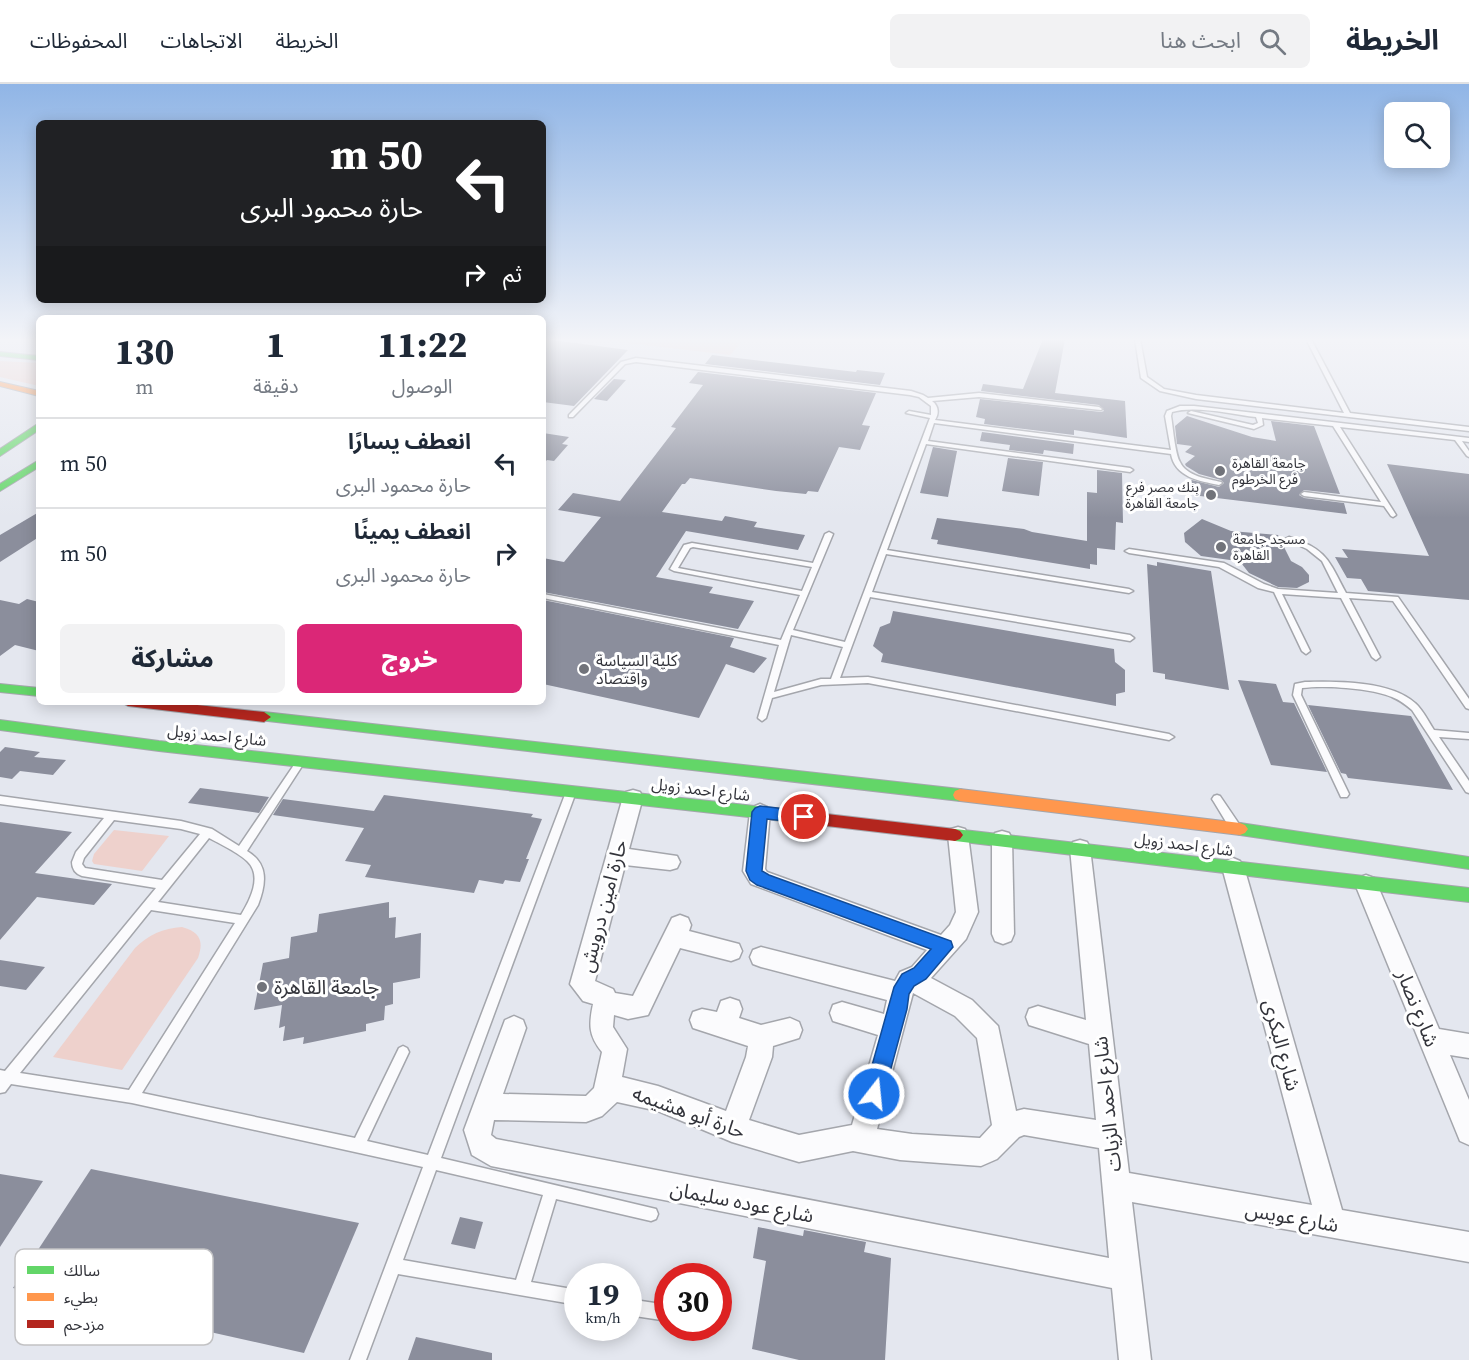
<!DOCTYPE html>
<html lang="ar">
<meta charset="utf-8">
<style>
body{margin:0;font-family:"Source Serif 4","Noto Sans Arabic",serif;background:#f2f2f3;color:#1f2937;direction:rtl;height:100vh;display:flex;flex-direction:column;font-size:22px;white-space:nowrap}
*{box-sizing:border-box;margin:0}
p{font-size:20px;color:#747a83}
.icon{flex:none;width:33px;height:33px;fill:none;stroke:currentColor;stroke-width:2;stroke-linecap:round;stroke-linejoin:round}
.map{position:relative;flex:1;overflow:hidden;direction:ltr}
.drawer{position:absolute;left:36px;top:231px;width:510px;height:390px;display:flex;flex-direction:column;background:#fff;border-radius:9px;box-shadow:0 3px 15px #0003;direction:rtl}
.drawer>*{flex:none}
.top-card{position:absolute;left:36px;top:36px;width:510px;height:183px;border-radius:9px;box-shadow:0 3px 15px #0003;direction:rtl;background:#202124;color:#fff;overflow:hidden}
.tools{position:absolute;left:1384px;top:18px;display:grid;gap:12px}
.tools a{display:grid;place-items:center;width:66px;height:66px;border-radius:9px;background:#fff;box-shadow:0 3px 15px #0003;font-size:30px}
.speed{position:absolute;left:564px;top:1179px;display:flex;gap:12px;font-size:30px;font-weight:700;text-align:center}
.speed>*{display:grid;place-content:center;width:78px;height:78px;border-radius:50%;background:#fff;box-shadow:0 3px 15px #0003;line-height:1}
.speed small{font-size:15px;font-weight:400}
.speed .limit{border:9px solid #d22;background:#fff;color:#111}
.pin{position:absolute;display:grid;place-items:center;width:51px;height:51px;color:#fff;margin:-26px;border:3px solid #fff;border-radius:50%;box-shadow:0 2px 6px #0007}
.me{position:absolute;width:66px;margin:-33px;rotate:16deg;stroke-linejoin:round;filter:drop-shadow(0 0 4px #0008)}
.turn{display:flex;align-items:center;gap:21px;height:126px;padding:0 24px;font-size:27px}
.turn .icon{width:78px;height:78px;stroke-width:2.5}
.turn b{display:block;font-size:42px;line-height:51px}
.then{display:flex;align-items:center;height:57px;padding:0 24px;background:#0003;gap:12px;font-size:22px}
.eta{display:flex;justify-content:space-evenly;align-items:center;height:102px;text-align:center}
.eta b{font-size:36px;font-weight:800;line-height:42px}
.cta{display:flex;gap:12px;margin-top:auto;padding:12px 24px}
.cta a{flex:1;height:69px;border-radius:9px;background:#db2777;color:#fff;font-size:24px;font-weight:800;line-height:69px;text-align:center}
.cta a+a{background:#f2f2f3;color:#1f2937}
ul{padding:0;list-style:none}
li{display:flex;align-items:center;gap:18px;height:90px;padding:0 24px;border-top:2px solid #e0e1e3}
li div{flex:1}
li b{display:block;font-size:22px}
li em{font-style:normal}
header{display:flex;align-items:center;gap:36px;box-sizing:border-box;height:84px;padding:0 30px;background:#fff;border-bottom:2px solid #e0e1e3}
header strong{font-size:28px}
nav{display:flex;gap:33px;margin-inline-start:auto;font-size:21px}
.search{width:420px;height:54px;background:#f2f2f3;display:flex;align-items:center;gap:15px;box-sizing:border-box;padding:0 21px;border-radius:9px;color:#747a83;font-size:22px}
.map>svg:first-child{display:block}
</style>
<header>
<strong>الخريطة</strong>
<div class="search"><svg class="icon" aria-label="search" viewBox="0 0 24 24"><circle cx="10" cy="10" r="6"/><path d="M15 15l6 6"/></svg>ابحث هنا</div>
<nav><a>الخريطة</a><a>الاتجاهات</a><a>المحفوظات</a></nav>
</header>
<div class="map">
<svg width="1469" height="1276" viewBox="0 0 1469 1276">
<rect width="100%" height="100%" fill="#e4e7ef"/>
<!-- green -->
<g fill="#eed1cc">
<polygon points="593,255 744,255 730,271"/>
<polygon points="0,277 39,279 39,302 0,293"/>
<polygon points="114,746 169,752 142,787 94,780 92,777 94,770"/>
<path d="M182,843c18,5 22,14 16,31l-76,112 -69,-13 82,-109c13,-13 28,-20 47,-21z"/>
</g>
<!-- building -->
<g fill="#8b8e9c">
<polygon points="543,255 568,258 628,266 574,322 543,318"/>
<polygon points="1043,255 1065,255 1055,309 1125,317 1127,354 1074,346 1074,351 984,340 985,335 976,333 980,315 1101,328 1104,327 1099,321 981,307 983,300 1023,305"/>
<polygon points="712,271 856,288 857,286 885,289 880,301 705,280"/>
<polygon points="698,288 876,309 862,341 870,342 860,366 839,363 818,408 808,407 806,410 776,407 690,394 685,400 682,400 662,428 722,437 725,432 757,438 754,443 805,451 798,466 686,447 656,493 713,503 709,509 754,517 738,545 543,508 543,474 564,478 601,433 558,426 573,409 620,417 676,344 671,343 703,301 689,299"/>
<polygon points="614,295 626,296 607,317 594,315"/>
<polygon points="1187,332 1252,353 1276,357 1271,337 1314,342 1340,410 1304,406 1299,411 1304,414 1344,419 1347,430 1192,411 1188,395 1219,403 1224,399 1221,396 1199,390 1186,382 1185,380 1195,372 1185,368 1192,362 1177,360 1175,342"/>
<polygon points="982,348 1074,360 1073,370 1044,366 1043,370 1009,366 1010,361 980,357"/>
<polygon points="543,349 569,353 562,360 568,361 554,377 547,376 543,380"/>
<polygon points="933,363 957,367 948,413 920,409"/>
<polygon points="1008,374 1043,378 1039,412 1002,407"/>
<polygon points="1387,380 1469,390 1469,516 1368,507 1361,495 1347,494 1335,473 1348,474 1342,465 1429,472"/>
<polygon points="1097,386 1122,389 1123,439 1116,438 1115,466 1097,464 1097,481 1090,480 1090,485 937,460 938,456 931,455 937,434 1024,445 1032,448 1087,457 1087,408 1097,409"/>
<polygon points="39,428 39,453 0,478 0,451"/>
<polygon points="1202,435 1231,447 1278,451 1291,477 1302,483 1309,491 1309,498 1297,504 1278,503 1249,489 1238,475 1230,476 1201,472 1185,458 1184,449"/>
<polygon points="1157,478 1211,487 1229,606 1165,595 1165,590 1153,588 1147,480 1157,482"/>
<polygon points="27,515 39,518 39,567 15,561 0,572 0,516 19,520"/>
<polygon points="543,516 734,554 730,563 767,574 754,589 726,580 699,634 543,600"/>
<polygon points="893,527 1114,565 1115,578 1125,586 1125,608 1116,610 1116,622 881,578 883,570 873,562 880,543 890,539"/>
<polygon points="1238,596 1276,600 1283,618 1294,619 1327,688 1271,681"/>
<polygon points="1308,621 1411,632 1453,706 1348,694 1346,690 1341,689"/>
<polygon points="5,663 40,668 34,673 66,676 53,691 20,687 12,695 0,693 0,668"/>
<polygon points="200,704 269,713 259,729 188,719"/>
<polygon points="384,711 533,730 531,733 542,735 526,775 529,775 520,798 505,796 503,800 479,796 474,809 365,793 371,781 345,777 364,744 273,731 283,715 374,727"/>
<polygon points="0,738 72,748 35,789 112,800 94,821 37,813 0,856"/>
<polygon points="389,818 389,834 396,833 395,854 421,849 420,894 393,899 393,920 385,922 384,936 366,940 366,947 303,960 304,953 283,957 285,942 279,944 282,921 254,926 263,879 289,874 291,853 317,848 319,830"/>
<polygon points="0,876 45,883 26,906 0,902"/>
<polygon points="91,1085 359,1139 304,1269 13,1204"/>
<polygon points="0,1090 43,1097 0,1163"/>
<polygon points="460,1133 483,1138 475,1165 451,1160"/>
<polygon points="758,1143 803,1152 804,1146 866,1158 864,1168 891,1174 885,1276 799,1276 752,1265 766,1177 753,1174"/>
<polygon points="416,1253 492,1269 492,1276 408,1276"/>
</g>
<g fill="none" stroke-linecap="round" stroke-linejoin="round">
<defs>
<g id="lane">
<polygon points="1135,255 1140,255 1147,293 1164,305 1196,311 1344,329 1306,255 1311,255 1350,329 1469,343 1469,347 1196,315 1160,307 1141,294"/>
<path d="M636,274l275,33 12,4 5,3 51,-5 120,14 3,2 -1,1 -122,-13 -47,4c7,5 7,13 3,19l236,30 -6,-34 2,-5 13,-5h14l275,32v4l-7,-1 7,10v6l-2,-1 -12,-16 -115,-13 56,88 -3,2 -2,-1 -7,-10 -80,-10 -3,-2 3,-2 77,10 -48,-76 -71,-8 1,7 -9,4 -66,-16 3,-2 62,14 5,-2 -2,-6c-24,-3 -62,-12 -84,-5l-1,4c2,11 4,38 9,46 6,14 28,17 41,20l1,1 -3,2c-20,-4 -44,-8 -48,-31l-237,-31 -6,18 202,27 3,2 -3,2 -204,-28 -39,106 242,39 4,2 -4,2 -243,-39 -14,38 258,43 4,3 -4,3 -260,-44 -30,81 28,-1 301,57 5,3 -5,3 -301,-57 -47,2 -49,13 -6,20 -4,3 -4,-3 21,-73 -236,-47v-4l238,46 19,-45 -126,-24 -4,-2 14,-24 8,-2 121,20 12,-29 4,-2 4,2 -40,96 52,12 85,-224 -24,-5 3,-2 22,4v-9l-12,-9 -9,-2 -274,-33 -11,2 -52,53h-4v-2l52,-53zM693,463l119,20 -10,24 -124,-23 12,-20zM791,551l52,12 -12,32h-10l-47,13z"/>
<path d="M1289,453c38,12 40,24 57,56l52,4 71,102v10l-3,-1 -73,-107 -44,-3 31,59 -4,3 -4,-3 -31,-59 -59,-4 28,57 -4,3 -4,-3 -28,-59 -16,-4 -39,-21 -90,-14 -4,-2 4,-2 95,14 40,21 14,5 60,4 -16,-32 -15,-12 -20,-9 -2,-1z"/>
<path d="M1305,598c32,-1 86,-1 110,21 8,7 13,18 19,27l35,3v6l-30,-2 30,44v12l-3,-1 -54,-82c-6,-5 -12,-10 -20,-13 -20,-9 -68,-12 -90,-9l-1,7 48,99 -2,3h-6l-48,-102 2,-11z"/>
<path d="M301,674l3,1 2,2 -2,2 -57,88c22,13 19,33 11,54l-116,188 213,45 44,-90 4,-2 4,2 2,4 -42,89 61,14 138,-363 2,-3h6l2,3 -135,366 215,51 2,5 -2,5 -5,2 -95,-22 -25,83 47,8v15l-180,-31 -32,86h-16l73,-193 -291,-64 -121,-19 -6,8 -5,1v-23l5,1 151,-183 -74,-12c-6,-2 -10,-7 -10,-14l4,-10 28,-34 -104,-14v-8l181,25 31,8 27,17 59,-87zM114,736l67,9 19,5 -38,46 -77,-12 -3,-4 2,-6zM209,754c10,5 31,16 38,23 16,15 3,39 -6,54l-83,-13zM151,826l84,13 -106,167 -109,-17zM436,1086l107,25 -27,85 -113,-20z"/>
<polygon points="1217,711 1220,712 1239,740 1240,743 1239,746 1235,747 1231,746 1214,718 1212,715 1214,712"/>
<polygon points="628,1215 668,1221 668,1237 628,1231"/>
</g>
<g id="street">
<path d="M633,706l7,2 3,5 -14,52 48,7 3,6 -3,6 -7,2 -45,-5 -30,116 18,8 2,4 18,3 39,-78 8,-3 8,3 3,7 -2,6 50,13 3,7 -3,7 -8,3 -51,-13 -32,67 -20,4 -14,-4 -1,12 14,22 -5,28 36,9 68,25 20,-54 2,-11 -55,-18 -3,-8 3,-8 9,-3 15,3 4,-11 9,-3 9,3 3,8 -3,9 22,7 29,-7 9,4 3,8 -3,8 -26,8 -1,11 -23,63 50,15 53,-10 26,-90 -45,-14 -3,-8 3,-8 9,-3 42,12 3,-14 -126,-33 -8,-3 -3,-7 3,-7 8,-3 134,34 5,-9 12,-5 15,-17 -176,-66 -8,-13 7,-59 3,-5 7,-3 7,3 3,5 -5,57 2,3 174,63 9,-10 6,-13 -8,-77 3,-6 7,-2 7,2 3,6 10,77 -12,27 -35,39 41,22 26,26 18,85 8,-2 72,11 -7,-76 -60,-19 -3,-8 3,-8 9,-3 48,14 -16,-172 3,-6 7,-2 7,2 3,6 39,325 183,32 -90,-338 4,-6 7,-3 7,3 4,6 98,343 127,22v30l-337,-60 19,158h-32l-7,-72 -621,-122 -19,-11 -8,-25 41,-110 9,-4 9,4 3,8 -23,66 83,2 8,-8 8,-36c-14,-17 -13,-28 -9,-48l-10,-3 -13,-17 53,-187 3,-5zM913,909l42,23 22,22 15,87 -12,13 -68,-4 -35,-5zM617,1018l41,9 74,31 67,20 54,-11 47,9 81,6 16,-7 22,-22 5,-2 75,13 10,110 -613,-119 -5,-4 3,-15 92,2 16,-6z"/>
<polygon points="1002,747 1009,749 1012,755 1014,850 1011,857 1003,860 995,857 992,850 992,755 995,749"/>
<polygon points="1366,791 1374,794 1377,800 1439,945 1469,950 1469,974 1450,971 1469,1016 1469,1061 1460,1057 1355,800 1358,794"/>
</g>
<g id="fast">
<polygon points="0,268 39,272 39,276 0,272"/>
<polygon points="39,339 39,346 0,372 0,365"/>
<polygon points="39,376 39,383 0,407 0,400"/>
<polygon points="0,600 39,604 39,612 0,608"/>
<polygon points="264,628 960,705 965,707 967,711 965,715 960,717 259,636 257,633 259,630"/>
<polygon points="0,636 159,657 801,727 806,729 809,733 806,737 801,739 159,667 0,646"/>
<polygon points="1240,739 1469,773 1469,785 1240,751 1235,749 1232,745 1235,741"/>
<polygon points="955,745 1469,804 1469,818 955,757 950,755 947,751 950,747"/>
</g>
<g id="slow">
<polygon points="0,298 39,307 39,312 0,302"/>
<polygon points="960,705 1240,739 1245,741 1248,745 1245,749 1240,751 960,717 955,715 953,711 955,707"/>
</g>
<g id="jam">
<polygon points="121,618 169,618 264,628 271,633 264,638 128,622"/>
<polygon points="801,727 955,745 960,747 963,751 960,755 955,757 801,739 796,737 793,733 796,729"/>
</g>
</defs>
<!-- lane casing -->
<use href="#lane" stroke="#a4a6ac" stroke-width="3"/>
<!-- street casing -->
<use href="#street" stroke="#a4a6ac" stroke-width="3"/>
<!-- fast casing -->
<use href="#fast" stroke="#a4a6ac" stroke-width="2"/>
<!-- slow casing -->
<use href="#slow" stroke="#a4a6ac" stroke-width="2"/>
<!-- jam casing -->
<use href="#jam" stroke="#a4a6ac" stroke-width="2"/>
<!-- lane -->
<use href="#lane" fill="#fbfbfd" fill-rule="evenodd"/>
<!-- street -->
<use href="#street" fill="#fbfbfd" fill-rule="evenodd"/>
<!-- fast -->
<use href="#fast" fill="#63d668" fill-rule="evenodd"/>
<!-- slow -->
<use href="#slow" fill="#ff974d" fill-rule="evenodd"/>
<!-- jam -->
<use href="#jam" fill="#b3261e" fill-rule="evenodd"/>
</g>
<!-- sky -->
<linearGradient id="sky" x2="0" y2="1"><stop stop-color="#90b5e6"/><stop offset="0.59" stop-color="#f3f4f8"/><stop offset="1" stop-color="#f3f4f8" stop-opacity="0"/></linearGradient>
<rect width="1469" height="434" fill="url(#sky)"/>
<!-- route -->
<polygon fill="#1a73e8" stroke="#114b97" stroke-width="1.5" points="760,722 804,727 810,729 812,733 810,737 804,739 767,735 762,787 769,791 951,857 953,863 926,895 914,902 909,910 907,925 884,1010 881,1017 874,1020 867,1017 864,1010 894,903 902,890 914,884 931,865 757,801 750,796 746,787 752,728 755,724"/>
<!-- markers -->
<g fill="#71737a" stroke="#fff" stroke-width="2">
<circle cx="1220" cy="387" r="6"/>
<circle cx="1211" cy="411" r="6"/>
<circle cx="1221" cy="463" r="6"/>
<circle cx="584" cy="585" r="6"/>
<circle cx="262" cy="903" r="6"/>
</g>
<g text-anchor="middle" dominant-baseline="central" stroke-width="6" stroke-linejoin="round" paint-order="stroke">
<!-- far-poi labels -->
<g font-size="14" fill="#33343b" stroke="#fff" text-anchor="start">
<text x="1232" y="379">جامعة القاهرة<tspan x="1232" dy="16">فرع الخرطوم</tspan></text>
<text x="1199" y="403" text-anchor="end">بنك مصر فرع<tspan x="1199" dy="16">جامعة القاهرة</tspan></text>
<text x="1233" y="455">مسجد جامعة<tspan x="1233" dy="16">القاهرة</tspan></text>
</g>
<!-- poi labels -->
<g font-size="16" fill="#33343b" stroke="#fff" text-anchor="start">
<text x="596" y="576">كلية السياسة<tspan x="596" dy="18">واقتصاد</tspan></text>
</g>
<!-- street labels -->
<g font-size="16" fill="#33343b" stroke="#fff">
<text transform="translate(217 651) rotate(6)">شارع احمد زويل</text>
<text transform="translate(701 705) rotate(7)">شارع احمد زويل</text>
<text transform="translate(1184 760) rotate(7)">شارع احمد زويل</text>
</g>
<!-- near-street labels -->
<g font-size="20" fill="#33343b" stroke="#fff">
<text transform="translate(603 822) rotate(-75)">حارة امين درويش</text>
<text transform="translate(1418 924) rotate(68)">شارع نصار</text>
<text transform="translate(1282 961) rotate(75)">شارع البكرى</text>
<text transform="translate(1107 1020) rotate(-96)">شارع احمد الزيات</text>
<text transform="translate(689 1028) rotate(20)">حارة أبو هشيمه</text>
<text transform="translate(742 1118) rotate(11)">شارع عوده سليمان</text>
<text transform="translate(1292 1133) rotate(10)">شارع عويس</text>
</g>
<!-- near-poi labels -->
<g font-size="20" fill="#33343b" stroke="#fff" text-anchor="start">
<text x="274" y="903">جامعة القاهرة</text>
</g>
</g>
<!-- legend -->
<rect x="15" y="1165" width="198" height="96" rx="9" fill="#fff" stroke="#c2c2c4" stroke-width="1.5"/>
<rect x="27" y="1182" width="27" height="8" fill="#63d668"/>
<rect x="27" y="1209" width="27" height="8" fill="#ff974d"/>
<rect x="27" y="1236" width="27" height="8" fill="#b3261e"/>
<g font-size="16" fill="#33343b">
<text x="64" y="1192">سالك</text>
<text x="64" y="1219">بطيء</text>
<text x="64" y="1246">مزدحم</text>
</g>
</svg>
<div class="tools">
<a><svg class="icon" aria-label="search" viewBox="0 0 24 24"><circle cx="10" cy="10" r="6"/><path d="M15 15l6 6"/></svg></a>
</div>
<div class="speed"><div>19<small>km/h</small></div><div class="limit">30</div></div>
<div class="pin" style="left:804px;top:733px;background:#d93025"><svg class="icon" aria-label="arrive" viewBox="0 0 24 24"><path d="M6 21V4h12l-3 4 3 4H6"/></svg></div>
<svg class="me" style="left:874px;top:1010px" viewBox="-20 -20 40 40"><circle r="17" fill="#1a73e8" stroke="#fff" stroke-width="3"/><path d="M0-11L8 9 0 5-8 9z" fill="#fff"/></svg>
<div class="top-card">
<div class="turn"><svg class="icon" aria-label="left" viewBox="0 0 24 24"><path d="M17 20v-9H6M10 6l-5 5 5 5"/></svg><div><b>50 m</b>حارة محمود البرى</div></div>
<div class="then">ثم<svg class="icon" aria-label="right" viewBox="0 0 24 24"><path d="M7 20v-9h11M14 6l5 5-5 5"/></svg></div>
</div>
<section class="drawer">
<div class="eta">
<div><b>11:22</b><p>الوصول</p></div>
<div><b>1</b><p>دقيقة</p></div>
<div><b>130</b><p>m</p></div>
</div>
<ul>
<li><svg class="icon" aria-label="left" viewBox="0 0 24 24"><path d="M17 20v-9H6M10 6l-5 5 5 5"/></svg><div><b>انعطف يسارًا</b><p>حارة محمود البرى</p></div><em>50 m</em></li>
<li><svg class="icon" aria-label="right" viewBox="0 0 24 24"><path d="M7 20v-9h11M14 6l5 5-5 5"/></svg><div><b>انعطف يمينًا</b><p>حارة محمود البرى</p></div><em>50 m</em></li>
</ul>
<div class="cta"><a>خروج</a><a>مشاركة</a></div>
</section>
</div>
